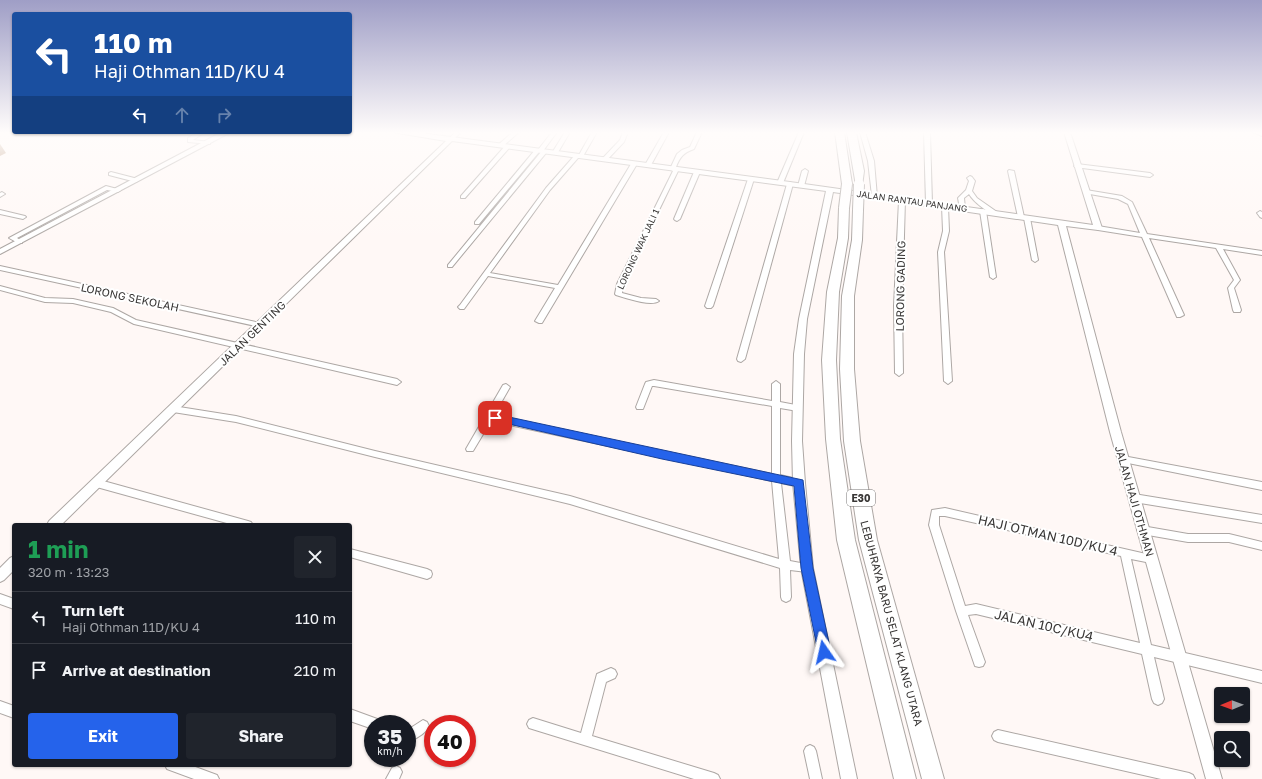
<!DOCTYPE html>
<meta charset="utf-8">
<style>
body{margin:0;font-family:"Golos Text",sans-serif;background:#20242c;color:#f1f3f6;height:100vh;display:flex;flex-direction:column;font-size:15px;white-space:nowrap}
*{box-sizing:border-box;margin:0}
p{font-size:13px;color:#9ea1a6}
.icon{flex:none;width:22px;height:22px;fill:none;stroke:currentColor;stroke-width:2;stroke-linecap:round;stroke-linejoin:round}
.map{position:relative;flex:1;overflow:hidden}
.sheet{position:absolute;left:12px;top:523px;width:340px;height:244px;display:flex;flex-direction:column;background:#171b24;border-radius:4px;box-shadow:0 1px 3px #0004}
.sheet>*{flex:none}
.banner{position:absolute;left:12px;top:12px;width:340px;height:122px;border-radius:4px;box-shadow:0 1px 3px #0004;background:#1a4fa0;color:#fff;overflow:hidden}
.needle{width:26px;rotate:269deg}
.controls{position:absolute;left:1214px;top:687px;display:grid;gap:8px}
.controls a{display:grid;place-items:center;width:36px;height:36px;border-radius:4px;background:#171b24;box-shadow:0 1px 3px #0004;font-size:20px}
.speed{position:absolute;left:364px;top:715px;display:flex;gap:8px;font-size:20px;font-weight:700;text-align:center}
.speed>*{display:grid;place-content:center;width:52px;height:52px;border-radius:50%;background:#171b24;box-shadow:0 1px 3px #0004;line-height:1}
.speed small{font-size:10px;font-weight:400}
.speed .limit{border:6px solid #d22;background:#fff;color:#111}
.pin{position:absolute;display:grid;place-items:center;width:34px;height:34px;color:#fff;margin:-17px;border-radius:8px;box-shadow:0 2px 6px #0006}
.me{position:absolute;width:44px;margin:-22px;rotate:349deg;stroke-linejoin:round;filter:drop-shadow(0 0 3px #0008)}
.turn{display:flex;align-items:center;gap:14px;height:84px;padding:0 16px;font-size:18px}
.turn .icon{width:52px;height:52px;stroke-width:2.5}
.turn b{display:block;font-size:28px;line-height:34px}
.lanes{display:flex;align-items:center;height:38px;padding:0 16px;background:#0003;justify-content:center;gap:20px;direction:ltr}
.lanes .off{opacity:.35}
.round{display:grid;place-items:center;flex:none;width:42px;height:42px;border-radius:4px;background:#20242c}
.summary{display:flex;align-items:center;justify-content:space-between;height:68px;padding:0 16px}
h1{font-size:24px;font-weight:700;line-height:30px;color:#1e9e55}
.action{display:flex;gap:8px;margin-top:auto;padding:8px 16px}
.action a{flex:1;height:46px;border-radius:4px;background:#2563eb;color:#fff;font-size:16px;font-weight:700;line-height:46px;text-align:center}
.action a+a{background:#20242c;color:#f1f3f6}
ul{padding:0;list-style:none}
li{display:flex;align-items:center;gap:12px;height:52px;padding:0 16px;border-top:1px solid #363941}
li div{flex:1}
li b{display:block;font-size:15px}
li em{font-style:normal}
.map>svg:first-child{display:block}
</style>
<div class="map">
<svg width="1262" height="779" viewBox="0 0 1262 779">
<rect width="100%" height="100%" fill="#fff8f6"/>
<g fill="none" stroke-linecap="round" stroke-linejoin="round">
<defs>
<g id="minor">
<polygon points="198,132 205,132 193,140 210,142 210,144 188,142 188,138"/>
<polygon points="456,132 461,132 452,141 448,141 448,139"/>
<polygon points="513,132 519,132 502,147 498,147 498,145"/>
<polygon points="552,132 557,132 543,151 546,151 546,153 452,267 448,267 448,265 541,152 539,152 479,224 475,224 475,222 535,150 538,150"/>
<polygon points="565,132 570,132 557,154 553,154 552,153"/>
<polygon points="592,132 597,132 582,158 578,158 550,190 490,273 558,285 631,164 636,163 637,164 542,323 539,323 535,321 555,288 488,276 464,309 460,309 458,307 460,305 546,188 575,155 579,155"/>
<polygon points="623,132 628,132 624,142 606,161 602,161 602,159 620,140"/>
<polygon points="664,132 669,132 651,165 646,166 645,165"/>
<path d="M697,132h5l-8,17c-11,4 -14,8 -18,18l3,2 -56,115 -1,9 19,5 15,1 3,2c-8,6 -33,-3 -43,-6l-1,-1 2,-10 56,-113 -3,-2 7,-15 5,-4 8,-3z"/>
<polygon points="799,132 804,132 783,183 778,184 777,183"/>
<polygon points="860,132 865,132 874,161 877,197 872,196 868,161"/>
<polygon points="924,132 930,132 932,204 929,206 926,204"/>
<polygon points="505,146 510,147 465,198 461,198 461,196"/>
<polygon points="1077,164 1150,173 1153,175 1150,177 1075,167 1074,166"/>
<polygon points="805,169 808,171 804,186 799,187 798,186 802,171"/>
<polygon points="697,170 700,172 680,219 677,221 675,220 674,219 694,172"/>
<polygon points="1009,170 1014,171 1024,217 1023,218 1019,218 1018,217 1008,171"/>
<polygon points="111,172 138,179 139,180 136,182 109,175 109,173"/>
<path d="M970,176l2,1 3,4 -3,10 5,7 20,14v2c-8,1 -24,-13 -28,-20l-5,4 1,10 -1,1h-4l-2,-11 8,-8 3,-9 -2,-3z"/>
<polygon points="751,177 754,179 713,306 711,308 707,308 705,306 748,179"/>
<polygon points="790,182 793,184 745,359 741,362 738,361 737,359 787,184"/>
<polygon points="106,186 121,190 118,192 107,190 17,238 22,241 22,243 18,243 9,238"/>
<polygon points="1086,190 1122,196 1132,202 1147,234 1262,251 1262,255 1223,249 1240,280 1234,288 1241,310 1240,312 1234,312 1233,310 1228,288 1234,280 1216,248 1149,238 1184,315 1180,317 1177,317 1142,237 1098,230 1095,228 1098,226 1140,233 1128,204 1118,199 1084,193 1083,192"/>
<polygon points="2,192 5,194 0,197 0,193"/>
<polygon points="902,198 905,200 902,306 903,373 899,376 895,373 894,306 899,200"/>
<polygon points="945,204 948,206 949,231 944,252 952,381 948,384 944,381 938,252 943,231 942,206"/>
<polygon points="983,209 986,211 996,277 993,279 990,277 980,211"/>
<polygon points="0,210 25,216 26,217 23,219 0,214"/>
<polygon points="1260,211 1262,212 1262,218 1260,217 1257,213"/>
<polygon points="1027,216 1030,218 1038,260 1035,262 1032,260 1024,218"/>
<polygon points="0,266 260,323 264,325 260,327 0,270"/>
<polygon points="0,286 45,298 73,299 113,308 136,320 397,379 401,382 397,385 134,324 111,312 73,303 45,302 0,290"/>
<polygon points="654,380 772,401 772,384 776,381 780,384 780,402 801,406 802,408 801,410 798,411 780,408 780,475 802,480 804,483 802,486 799,487 781,483 790,561 811,565 812,568 811,571 807,572 790,570 791,597 790,600 786,602 782,600 781,597 780,568 570,504 375,457 236,422 173,412 170,411 169,409 170,407 173,406 236,416 375,451 570,496 779,559 772,481 491,421 473,451 467,451 466,449 503,385 506,384 510,387 494,415 772,474 772,406 654,386 652,386 643,409 637,409 636,407 645,384 646,382"/>
<polygon points="1123,456 1262,482 1262,490 1123,462 1120,461 1119,459 1120,457"/>
<polygon points="96,479 248,521 251,522 253,525 234,525 93,486 91,483 93,480"/>
<polygon points="1134,494 1262,515 1262,523 1134,502 1131,501 1129,498 1131,495"/>
<path d="M945,508l210,48 1,3 -1,3 -4,1 -20,-4 20,86 111,26v12l-108,-26 10,42 -2,4 -4,2 -4,-2 -2,-4 -10,-45 -166,-40 -8,1 17,47 -2,4 -4,1 -4,-1 -19,-55 -27,-86 3,-15zM939,516h6l176,40 19,87 -164,-39 -11,2 -26,-81z"/>
<polygon points="1142,526 1188,534 1229,534 1262,542 1262,550 1229,542 1188,542 1142,534 1139,533 1137,530 1139,527"/>
<polygon points="350,549 427,569 431,571 432,574 431,577 427,579 350,557"/>
<polygon points="0,594 14,599 14,609 0,604"/>
<polygon points="611,668 615,670 617,674 615,678 606,682 592,736 714,773 718,775 720,779 694,779 529,728 527,724 529,720 533,718 581,733 597,674"/>
<polygon points="0,701 14,706 14,718 0,713"/>
<polygon points="350,709 380,720 382,724 373,724 373,729 350,721"/>
<path d="M423,720l4,2 2,4c-3,7 -12,12 -19,15l-3,-1v-12l2,1z"/>
<polygon points="998,730 1189,773 1193,775 1195,779 1161,779 998,742 994,740 992,736 994,732"/>
<polygon points="810,745 814,747 816,751 822,779 810,779 804,751 806,747"/>
<polygon points="165,765 190,765 217,775 219,779 194,779 167,769"/>
<polygon points="396,766 400,768 402,772 399,779 386,779 392,768"/>
</g>
<g id="tertiary">
<polygon points="222,132 231,132 0,254 0,249"/>
<polygon points="392,132 413,132 790,182 1093,225 1064,132 1070,132 1102,228 1098,230 1066,226 1121,432 1222,779 1206,779 1110,432 1058,225 833,192 807,319 804,354 802,441 805,483 813,568 857,779 841,779 801,568 793,483 792,441 794,354 799,319 826,191 452,141 61,525 47,525 49,521 446,141"/>
<polygon points="14,556 14,570 4,580 0,582 0,568 10,558"/>
</g>
<polygon id="trunk" points="1253,132 1262,132 1262,136"/>
<g id="motorway">
<polygon points="835,132 844,132 852,184 850,186 844,186 842,184"/>
<polygon points="847,132 856,132 864,171 862,186 856,186"/>
<polygon points="844,205 849,208 848,238 839,292 836,360 840,439 855,540 916,779 894,779 837,540 826,439 822,360 827,292 838,238 839,208"/>
<polygon points="858,207 863,210 862,240 854,296 854,369 860,441 877,540 944,779 922,779 859,540 844,441 840,369 842,296 852,240 853,210"/>
</g>
</defs>
<!-- minor casing -->
<use href="#minor" stroke="#ada7a4" stroke-width="2"/>
<!-- tertiary casing -->
<use href="#tertiary" stroke="#ada7a4" stroke-width="2"/>
<!-- trunk casing -->
<use href="#trunk" stroke="#ada7a4" stroke-width="2"/>
<!-- motorway casing -->
<use href="#motorway" stroke="#ada7a4" stroke-width="2"/>
<!-- minor -->
<use href="#minor" fill="#fff" fill-rule="evenodd"/>
<!-- tertiary -->
<use href="#tertiary" fill="#fff" fill-rule="evenodd"/>
<!-- trunk -->
<use href="#trunk" fill="#fff" fill-rule="evenodd"/>
<!-- motorway -->
<use href="#motorway" fill="#fff" fill-rule="evenodd"/>
<defs>
<g id="motorway-bridge">
<polyline points="844,208 847,184"/>
<polyline points="858,210 859,184"/>
</g>
</defs>
<!-- motorway-bridge casing -->
<use href="#motorway-bridge" stroke="#ada7a4" stroke-width="12" stroke-linecap="butt"/>
<!-- motorway-bridge -->
<use href="#motorway-bridge" stroke="#fff" stroke-width="10"/>
</g>
<!-- shaded-wall -->
<polygon fill="#ac8466" points="0,144 6,153 0,156"/>
<!-- sky -->
<linearGradient id="sky" x2="0" y2="1"><stop stop-color="#9f9ec6"/><stop offset="0.55" stop-color="#fffcfb"/><stop offset="1" stop-color="#fffcfb" stop-opacity="0"/></linearGradient>
<rect width="1262" height="241" fill="url(#sky)"/>
<!-- route -->
<polygon fill="#2563eb" stroke="#184099" points="495,414 803,480 813,568 831,652 829,656 824,658 820,656 818,652 801,568 794,486 662,459 491,420 490,418"/>
<g text-anchor="middle" dominant-baseline="central" stroke-width="4" stroke-linejoin="round" paint-order="stroke">
<!-- far-street labels -->
<g font-size="9" fill="#393736" stroke="#fff">
<text transform="translate(912 201) rotate(8)">JALAN RANTAU PANJANG</text>
<text transform="translate(638 249) rotate(-65)">LORONG WAK JALI 1</text>
</g>
<!-- shield labels -->
<rect fill="#fff" stroke="#747372" stroke-width="1" x="847" y="490" width="28" height="16" rx="3"/>
<g font-size="10" font-weight="bold" fill="#393736">
<text x="861" y="498">E30</text>
</g>
<!-- street labels -->
<g font-size="11" fill="#393736" stroke="#fff">
<text transform="translate(900 286) rotate(-89)">LORONG GADING</text>
<text transform="translate(130 297) rotate(12)">LORONG SEKOLAH</text>
<text transform="translate(252 333) rotate(-44)">JALAN GENTING</text>
<text transform="translate(1135 501) rotate(74)">JALAN HAJI OTHMAN</text>
<text transform="translate(892 623) rotate(75)">LEBUHRAYA BARU SELAT KLANG UTARA</text>
</g>
<!-- near-street labels -->
<g font-size="13" fill="#393736" stroke="#fff">
<text transform="translate(1048 535) rotate(13)">HAJI OTMAN 10D/KU 4</text>
<text transform="translate(1044 625) rotate(13)">JALAN 10C/KU4</text>
</g>
</g>
</svg>
<div class="controls">
<a><svg class="needle" viewBox="-14 -14 28 28"><path d="M0-13l5 13h-10z" fill="#e53935"/><path d="M0 13l5-13h-10z" fill="#9ea1a6"/></svg></a>
<a><svg class="icon" aria-label="search" viewBox="0 0 24 24"><circle cx="10" cy="10" r="6"/><path d="M15 15l6 6"/></svg></a>
</div>
<div class="speed"><div>35<small>km/h</small></div><div class="limit">40</div></div>
<div class="pin" style="left:495px;top:418px;background:#d93025"><svg class="icon" aria-label="arrive" viewBox="0 0 24 24"><path d="M6 21V4h12l-3 4 3 4H6"/></svg></div>
<svg class="me" style="left:824px;top:652px" viewBox="-20 -20 40 40"><path d="M0-17L14 15 0 8-14 15z" fill="#2563eb" stroke="#fff" stroke-width="4"/></svg>
<div class="banner">
<div class="turn"><svg class="icon" aria-label="left" viewBox="0 0 24 24"><path d="M17 20v-9H6M10 6l-5 5 5 5"/></svg><div><b>110 m</b>Haji Othman 11D/KU 4</div></div>
<div class="lanes"><svg class="icon" aria-label="left" viewBox="0 0 24 24"><path d="M17 20v-9H6M10 6l-5 5 5 5"/></svg><svg class="icon off" aria-label="ahead" viewBox="0 0 24 24"><path d="M12 20V5M6 11l6-6 6 6"/></svg><svg class="icon off" aria-label="right" viewBox="0 0 24 24"><path d="M7 20v-9h11M14 6l5 5-5 5"/></svg></div>
</div>
<section class="sheet">
<div class="summary"><div><h1>1 min</h1><p>320 m · 13:23</p></div><a class="round"><svg class="icon" aria-label="close" viewBox="0 0 24 24"><path d="M6 6l12 12M18 6L6 18"/></svg></a></div>
<ul>
<li><svg class="icon" aria-label="left" viewBox="0 0 24 24"><path d="M17 20v-9H6M10 6l-5 5 5 5"/></svg><div><b>Turn left</b><p>Haji Othman 11D/KU 4</p></div><em>110 m</em></li>
<li><svg class="icon" aria-label="arrive" viewBox="0 0 24 24"><path d="M6 21V4h12l-3 4 3 4H6"/></svg><div><b>Arrive at destination</b></div><em>210 m</em></li>
</ul>
<div class="action"><a>Exit</a><a>Share</a></div>
</section>
</div>
